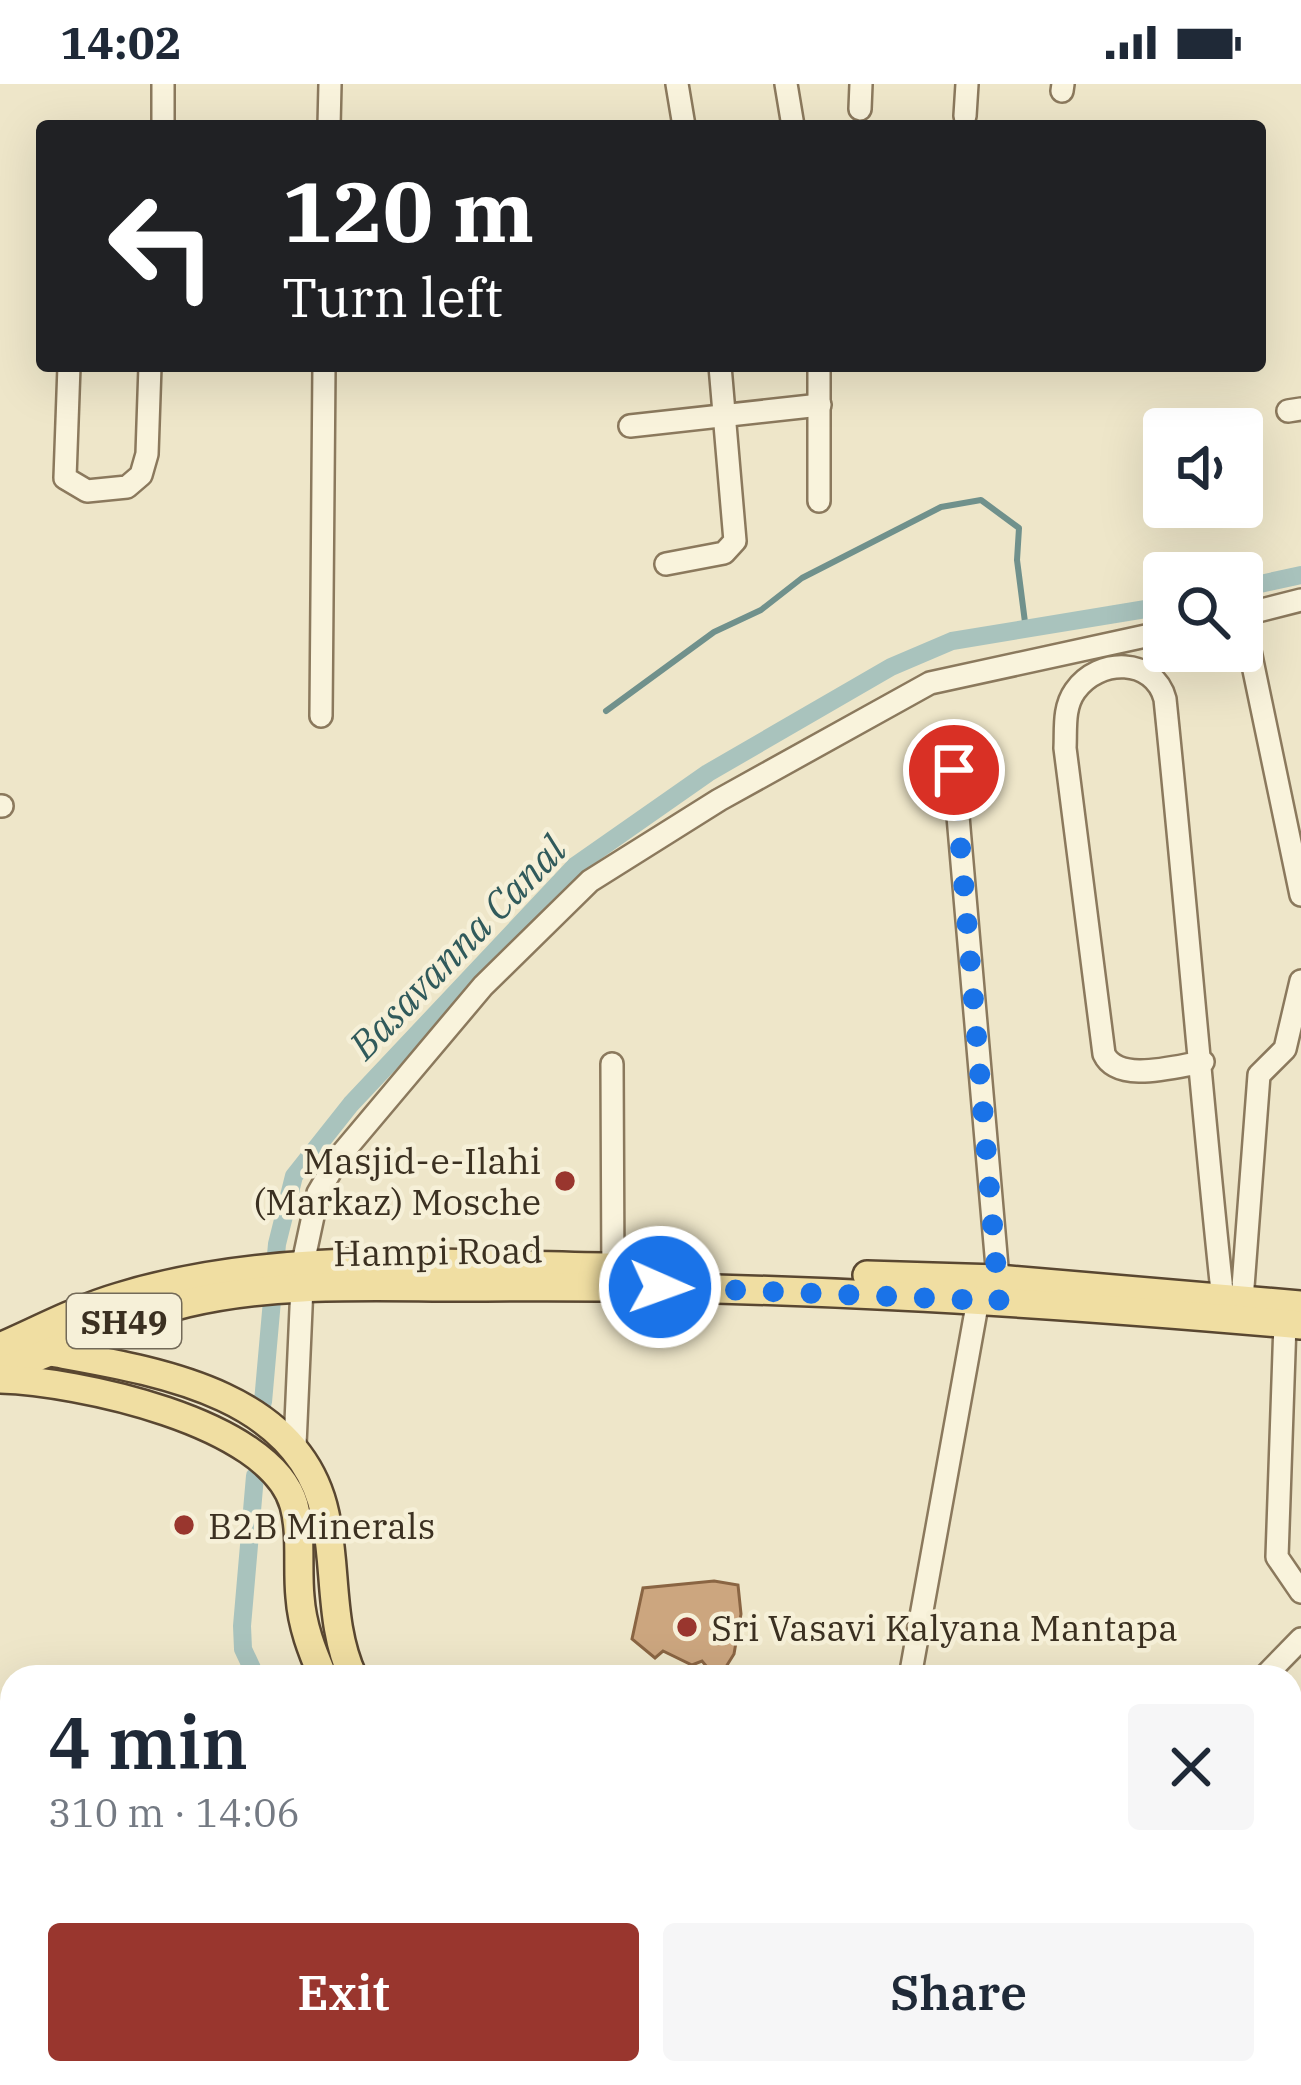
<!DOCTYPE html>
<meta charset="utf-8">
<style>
body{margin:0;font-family:"IBM Plex Serif",serif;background:#f6f6f7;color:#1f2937;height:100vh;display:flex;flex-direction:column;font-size:45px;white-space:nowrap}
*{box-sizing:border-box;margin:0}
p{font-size:39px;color:#747a83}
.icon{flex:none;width:66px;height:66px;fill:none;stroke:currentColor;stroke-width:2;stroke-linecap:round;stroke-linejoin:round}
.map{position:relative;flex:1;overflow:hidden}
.side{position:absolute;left:0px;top:1581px;width:1302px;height:420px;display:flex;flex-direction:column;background:#fff;border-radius:36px 36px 0 0;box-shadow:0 12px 48px #0002}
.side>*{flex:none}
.guide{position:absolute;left:36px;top:36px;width:1230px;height:252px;border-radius:12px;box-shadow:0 12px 48px #0002;background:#202124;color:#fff;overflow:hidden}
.fabs{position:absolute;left:1143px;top:324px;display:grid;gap:24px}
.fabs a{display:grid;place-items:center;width:120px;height:120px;border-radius:12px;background:#fff;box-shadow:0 12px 48px #0002;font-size:60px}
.pin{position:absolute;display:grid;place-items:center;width:102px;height:102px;color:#fff;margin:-51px;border:6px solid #fff;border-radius:50%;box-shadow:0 3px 12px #0007}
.me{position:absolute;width:132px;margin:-66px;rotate:92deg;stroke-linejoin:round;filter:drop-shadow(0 0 9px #0008)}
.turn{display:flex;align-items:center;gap:42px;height:252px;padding:0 48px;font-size:54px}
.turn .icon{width:156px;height:156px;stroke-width:2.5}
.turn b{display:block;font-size:84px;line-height:102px}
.round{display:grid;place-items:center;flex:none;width:126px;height:126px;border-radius:12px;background:#f6f6f7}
.overview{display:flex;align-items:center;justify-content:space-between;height:204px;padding:0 48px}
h1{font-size:72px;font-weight:600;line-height:90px}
.primary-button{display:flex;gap:24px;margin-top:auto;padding:24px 48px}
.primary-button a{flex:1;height:138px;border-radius:12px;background:#99362e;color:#fff;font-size:48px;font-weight:600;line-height:138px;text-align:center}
.primary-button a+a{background:#f6f6f7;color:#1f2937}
.status{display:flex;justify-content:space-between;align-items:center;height:84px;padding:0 60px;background:#fff;direction:ltr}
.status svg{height:33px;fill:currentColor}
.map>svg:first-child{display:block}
</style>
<div class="status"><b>14:02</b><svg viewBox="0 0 49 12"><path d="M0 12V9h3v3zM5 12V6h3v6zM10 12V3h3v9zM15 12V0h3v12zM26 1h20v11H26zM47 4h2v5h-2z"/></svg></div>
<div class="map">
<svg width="1301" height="2001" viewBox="0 0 1301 2001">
<rect width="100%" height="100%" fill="#eee6c9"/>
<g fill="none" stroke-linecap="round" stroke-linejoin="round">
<!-- stream -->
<polyline stroke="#70918c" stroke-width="6" points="606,627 714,548 761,526 802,494 941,423 981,416 1019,444 1017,476 1026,546"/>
<!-- canal -->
<g stroke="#a9c3bd" stroke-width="18">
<polyline points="1242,504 1301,491"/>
<polyline points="263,1318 277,1160 294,1092 351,1020 575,782 708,689 891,583 952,557 1164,522"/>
<polyline points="255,1392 242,1542 243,1565 256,1593"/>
<polyline points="490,1989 497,2001"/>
</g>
</g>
<!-- building -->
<polygon fill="#cca67f" stroke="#8a6543" stroke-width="3" points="714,1497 738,1501 741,1530 734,1570 724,1586 712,1589 702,1577 692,1581 663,1567 655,1574 632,1555 643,1504"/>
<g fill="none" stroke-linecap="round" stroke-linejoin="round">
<defs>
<g id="minor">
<polyline points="163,0 163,42"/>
<polyline points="677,0 684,42"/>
<polyline points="786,0 793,42"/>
<polyline points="1062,7 1063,0"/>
<polyline points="860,25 861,0"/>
<polyline points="965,32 967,0"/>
<polyline points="329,42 330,0"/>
<polyline points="69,282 65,394 87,407 127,403 141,391 147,370 150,282"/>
<polyline points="1288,327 1301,325"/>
<polyline points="630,342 820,321"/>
<polyline points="819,417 819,282"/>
<polyline points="666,480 724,469 735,457 720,282"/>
<polyline points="1242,531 1301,516"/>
<polyline points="1250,567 1301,811"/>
<polyline points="321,632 324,282"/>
<polyline points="954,686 999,1206"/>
<polyline points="0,722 2,722"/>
<path d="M1203,978c-27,4 -85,22 -99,-8l-39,-306c1,-19 -2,-40 10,-57 24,-34 79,-33 90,8 21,203 37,408 59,611"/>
<polyline points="612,980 613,1195"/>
<polyline points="1242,1216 1259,991 1285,965 1301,897"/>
<polyline points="1285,1239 1277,1473 1301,1508"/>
<polyline points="295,1361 303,1179 318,1109 339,1073 483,902 590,797 719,716 930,599 1164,548"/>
<polyline points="910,1593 978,1216"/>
<polyline points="1264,1593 1301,1555"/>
<polyline points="0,1642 12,1651"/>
<polyline points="1290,1701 1301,1660"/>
<polyline points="0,1845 12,1855"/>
<polyline points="171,1989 186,2001"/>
<polyline points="1210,1994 1212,1989"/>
</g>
<g id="major">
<polyline points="867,1191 998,1195 1301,1221"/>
<path d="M0,1263c39,-17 78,-38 119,-50 159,-49 329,-32 493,-30"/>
<path d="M51,1268c104,19 248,40 274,162 12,55 4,111 28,163"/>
<path d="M0,1288c62,-24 122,-53 187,-69 97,-23 200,-15 298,-16 273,-3 545,14 816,38"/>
<path d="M0,1295c75,2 270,42 294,126 8,29 3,63 6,92 2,29 12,54 23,80"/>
<polyline points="541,1989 548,2001"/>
<polyline points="579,1989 586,2001"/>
</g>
</defs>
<!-- minor casing -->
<use href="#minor" stroke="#8b795d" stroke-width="26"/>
<!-- major casing -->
<use href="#major" stroke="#594731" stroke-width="32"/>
<!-- minor -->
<use href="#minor" stroke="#f9f3dc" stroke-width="21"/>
<!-- major -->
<use href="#major" stroke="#f0dea2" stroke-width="27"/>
<!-- rail -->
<g stroke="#3b3021" stroke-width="6" stroke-dasharray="21 21" stroke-linecap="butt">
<polyline points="0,1954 12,1964"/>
<polyline points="42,1989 57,2001"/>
</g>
</g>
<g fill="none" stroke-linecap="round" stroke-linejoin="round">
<!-- route -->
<polyline stroke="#1a73e8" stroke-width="21" stroke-dasharray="0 37.8" points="660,1203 999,1217 954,686"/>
</g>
<!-- markers -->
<g fill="#99362e" stroke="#f6f0d8" stroke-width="4.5">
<circle cx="565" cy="1097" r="12"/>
<circle cx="184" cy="1441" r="12"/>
<circle cx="687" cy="1543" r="12"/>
</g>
<g text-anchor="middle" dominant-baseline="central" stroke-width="9" stroke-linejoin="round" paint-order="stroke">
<!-- shield labels -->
<rect fill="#f6f0d8" stroke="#736a58" stroke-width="3" x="67" y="1210" width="114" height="54" rx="9"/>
<g font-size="33" font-weight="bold" fill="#3b3021">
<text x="124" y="1237">SH49</text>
</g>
<!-- poi labels -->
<g font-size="36" fill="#3b3021" stroke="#f6f0d8" text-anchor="start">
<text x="541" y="1076" text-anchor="end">Masjid-e-Ilahi<tspan x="541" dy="41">(Markaz) Mosche</tspan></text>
<text x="208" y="1441">B2B Minerals</text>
<text x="711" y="1543">Sri Vasavi Kalyana Mantapa</text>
</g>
<!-- street labels -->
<g font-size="36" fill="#3b3021" stroke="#f6f0d8">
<text transform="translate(438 1167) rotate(-1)">Hampi Road</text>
</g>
<!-- water labels -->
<g font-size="39" font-style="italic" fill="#305a5b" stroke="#f6f0d8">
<text transform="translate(457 863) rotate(-46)">Basavanna Canal</text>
</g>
</g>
</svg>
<div class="fabs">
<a><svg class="icon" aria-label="sound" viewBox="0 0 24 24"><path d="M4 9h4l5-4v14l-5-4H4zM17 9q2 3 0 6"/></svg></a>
<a><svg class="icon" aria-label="search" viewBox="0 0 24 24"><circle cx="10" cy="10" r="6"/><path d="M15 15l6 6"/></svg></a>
</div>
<div class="pin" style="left:954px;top:686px;background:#d93025"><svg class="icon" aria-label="arrive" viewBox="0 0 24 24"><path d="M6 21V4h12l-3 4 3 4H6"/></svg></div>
<svg class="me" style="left:660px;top:1203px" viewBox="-20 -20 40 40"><circle r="17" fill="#1a73e8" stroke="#fff" stroke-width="3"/><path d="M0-11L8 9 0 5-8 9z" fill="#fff"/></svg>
<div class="guide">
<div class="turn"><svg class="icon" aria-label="left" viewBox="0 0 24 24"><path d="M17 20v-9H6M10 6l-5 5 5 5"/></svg><div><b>120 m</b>Turn left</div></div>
</div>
<section class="side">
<div class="overview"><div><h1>4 min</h1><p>310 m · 14:06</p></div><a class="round"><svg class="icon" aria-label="close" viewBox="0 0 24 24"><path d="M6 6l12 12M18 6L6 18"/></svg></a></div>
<div class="primary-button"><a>Exit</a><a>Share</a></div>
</section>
</div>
